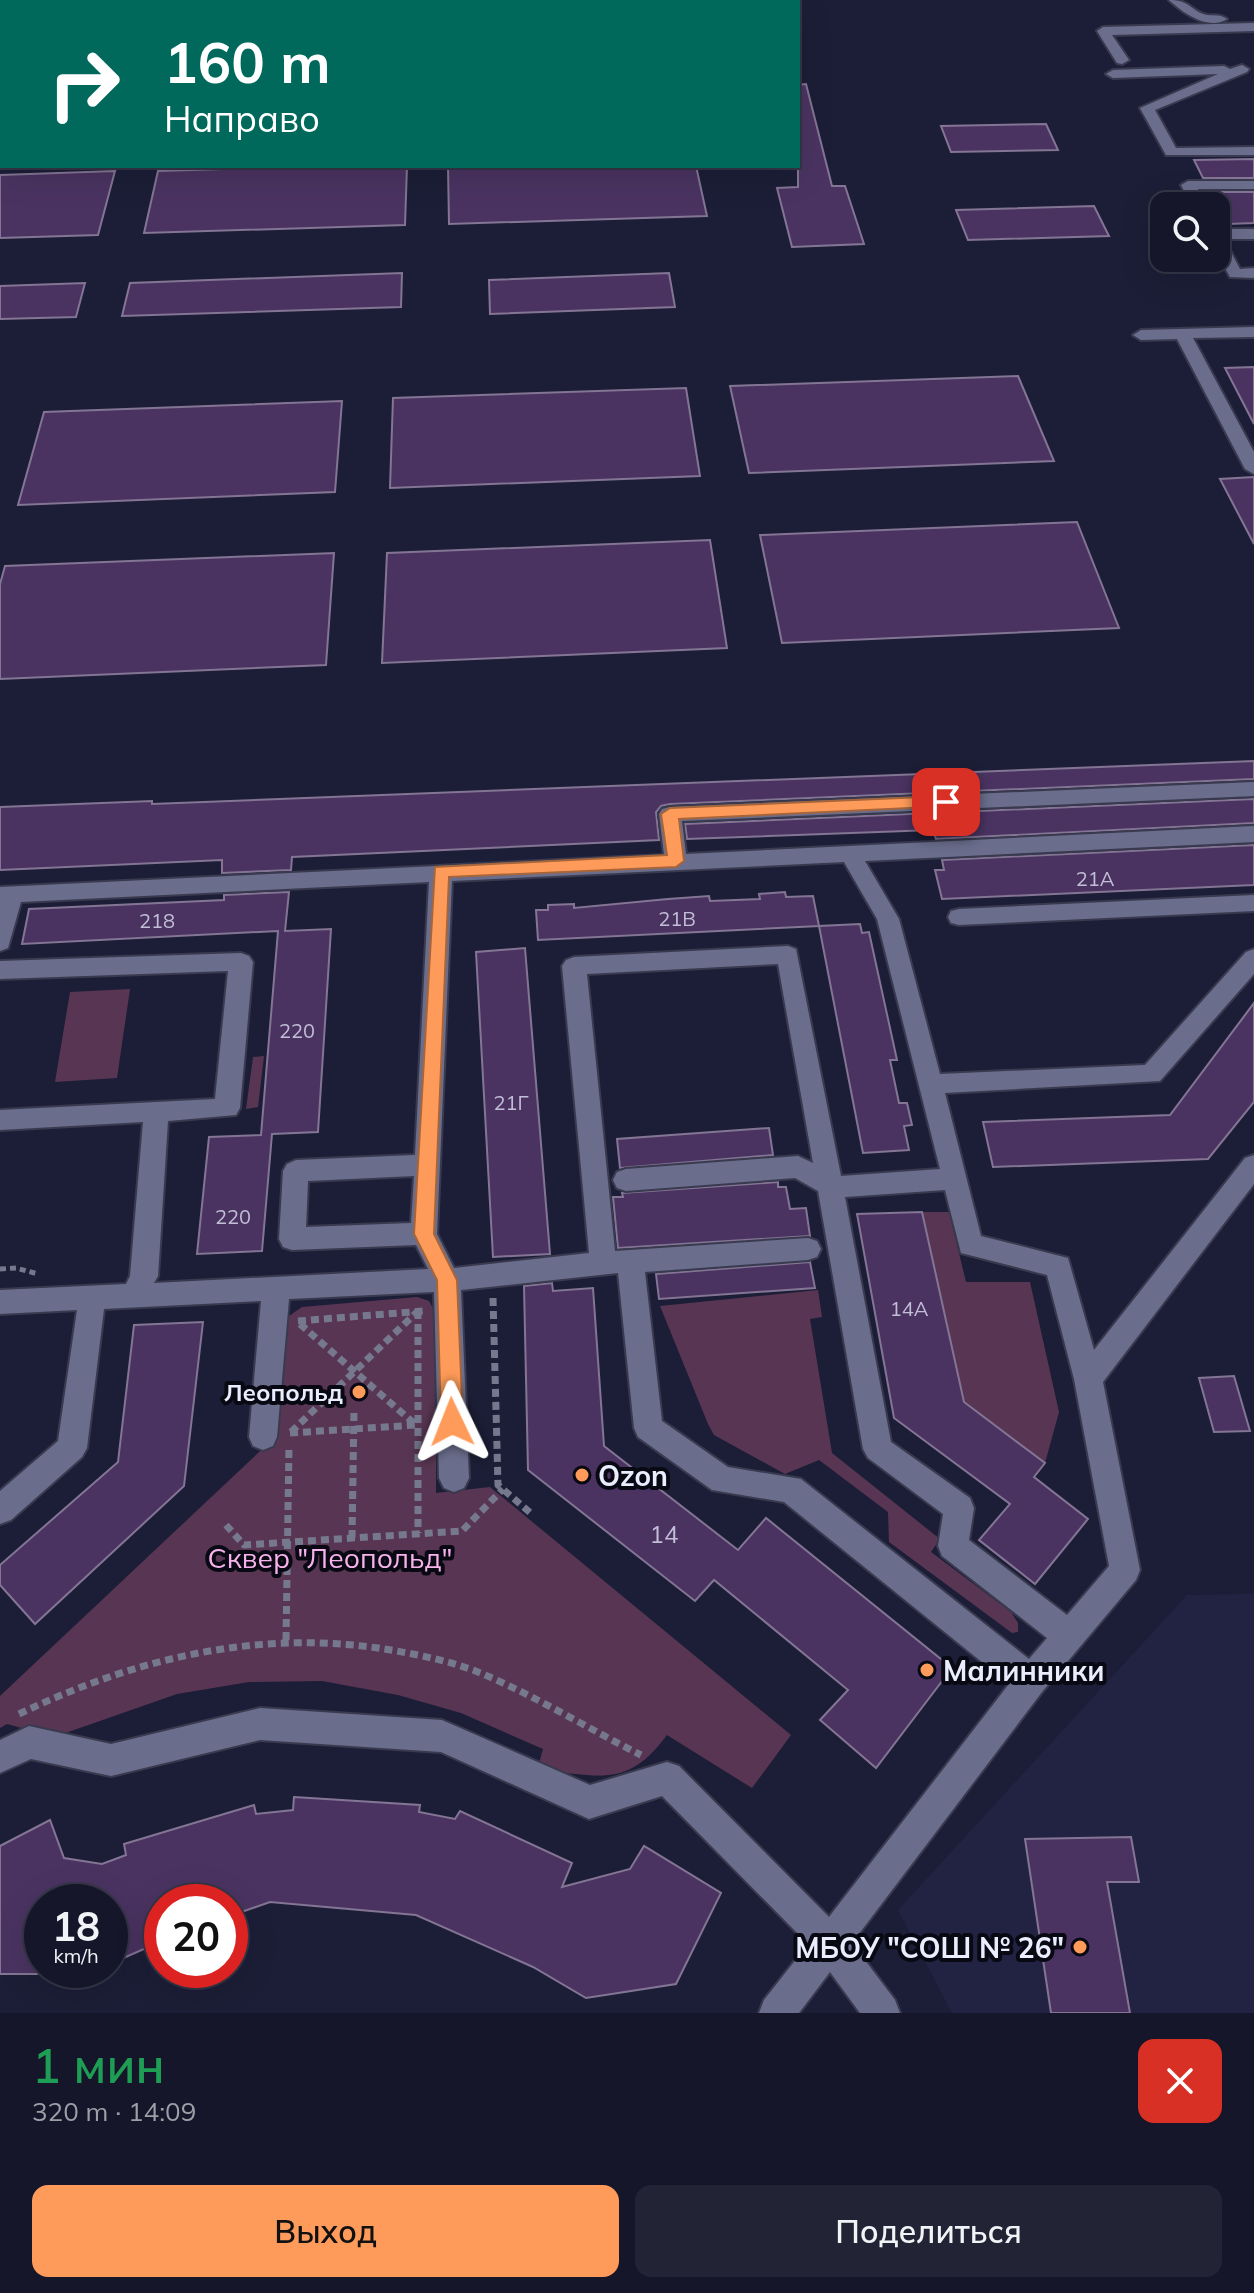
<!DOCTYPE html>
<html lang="ru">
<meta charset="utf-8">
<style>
body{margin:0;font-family:Mulish,sans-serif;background:#222335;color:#f1f3f6;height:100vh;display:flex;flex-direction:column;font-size:30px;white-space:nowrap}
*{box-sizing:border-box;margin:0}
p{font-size:26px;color:#9d9fa8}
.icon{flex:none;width:44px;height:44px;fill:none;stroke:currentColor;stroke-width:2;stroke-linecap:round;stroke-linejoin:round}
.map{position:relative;height:2013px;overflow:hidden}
.panel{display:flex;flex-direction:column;background:#151629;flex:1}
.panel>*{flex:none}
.guide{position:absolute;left:0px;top:0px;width:800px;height:168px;box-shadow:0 8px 32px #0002,0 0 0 2px #343546;background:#00695c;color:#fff;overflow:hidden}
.tools{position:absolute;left:1150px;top:192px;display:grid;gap:16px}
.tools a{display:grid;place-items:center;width:80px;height:80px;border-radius:16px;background:#151629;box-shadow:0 8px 32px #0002,0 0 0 2px #343546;font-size:40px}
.speed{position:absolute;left:24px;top:1884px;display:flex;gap:16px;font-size:40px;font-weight:700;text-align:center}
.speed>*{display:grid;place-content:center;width:104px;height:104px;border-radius:50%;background:#151629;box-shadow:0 8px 32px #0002,0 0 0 2px #343546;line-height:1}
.speed small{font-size:20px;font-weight:400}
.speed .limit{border:12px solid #d22;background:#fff;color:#111}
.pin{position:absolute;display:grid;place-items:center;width:68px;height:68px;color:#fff;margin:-34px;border-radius:16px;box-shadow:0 4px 12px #0006}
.me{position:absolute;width:88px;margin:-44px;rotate:358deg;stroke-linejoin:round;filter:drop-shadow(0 0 6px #0008)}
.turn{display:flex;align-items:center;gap:28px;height:168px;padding:0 32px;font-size:36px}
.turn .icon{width:104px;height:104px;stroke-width:2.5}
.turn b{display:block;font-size:56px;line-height:68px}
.round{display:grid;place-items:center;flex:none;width:84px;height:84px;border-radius:16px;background:#222335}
.head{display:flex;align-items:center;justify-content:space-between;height:136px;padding:0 32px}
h1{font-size:48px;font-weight:600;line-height:60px;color:#1e9e55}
.cta{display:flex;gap:16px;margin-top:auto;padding:16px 32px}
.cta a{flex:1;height:92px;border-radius:16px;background:#ff9b5a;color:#111;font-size:32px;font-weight:600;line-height:92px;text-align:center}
.cta a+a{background:#222335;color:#f1f3f6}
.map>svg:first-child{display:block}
</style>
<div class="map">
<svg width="1254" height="2013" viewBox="0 0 1254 2013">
<rect width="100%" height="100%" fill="#1c1e37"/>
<!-- built -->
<polygon fill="#222343" points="1254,1594 1254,2013 952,2013 898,1910 1187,1595"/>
<!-- green -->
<g fill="#583653">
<polygon points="130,989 117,1078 55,1082 70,992"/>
<polygon points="264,1056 258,1107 246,1109 253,1057"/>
<polygon points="922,1212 949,1212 966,1282 1030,1282 1059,1412 1045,1463 964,1402"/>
<polygon points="818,1290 822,1317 810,1319 832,1453 940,1539 931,1552 1011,1612 1018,1623 1018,1632 1012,1633 889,1542 888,1512 819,1460 785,1474 714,1435 708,1424 660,1306"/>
<path d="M417,1297l12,4 7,13v179l54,-6 301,248 -39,53 -85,-53c-39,52 -63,41 -121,36l-8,-4 5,-18 -82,-36 -63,-18 -76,-14 -73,1 -72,12 -123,43 -47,-13 -7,4v-32l274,-258 8,-108 7,-14 13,-9z"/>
</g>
<!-- building -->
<g fill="#4a3361" stroke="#837593" stroke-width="2">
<polygon points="806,84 832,186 845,186 864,244 792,247 777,188 798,187 798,85"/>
<polygon points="1046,124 1058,150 951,152 941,126"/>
<polygon points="1254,159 1254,178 1203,178 1194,160"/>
<polygon points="318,166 407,166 405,225 144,233 158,171"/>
<polygon points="448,166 696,166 707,216 449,224"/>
<polygon points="115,171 98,235 0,238 0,175"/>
<polygon points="1211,192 1254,192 1254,223 1228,224"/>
<polygon points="1094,206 1109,236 968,240 956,210"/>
<polygon points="402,273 401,307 122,316 130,283"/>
<polygon points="669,273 675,307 490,314 489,280"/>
<polygon points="85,283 76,317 0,319 0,286"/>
<polygon points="1254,367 1254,424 1225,368"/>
<polygon points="1018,376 1054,461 749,473 730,386"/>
<polygon points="686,388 700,476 390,488 393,398"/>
<polygon points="342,401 335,492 18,505 44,412"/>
<polygon points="1254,477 1254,544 1220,479"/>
<polygon points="1077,522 1119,628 782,643 760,535"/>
<polygon points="710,540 727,648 382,663 387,553"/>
<polygon points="334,553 326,665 0,679 0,584 5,566"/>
<polygon points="1254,761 1254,779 670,804 661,806 656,812 659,840 292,857 291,870 222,873 222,860 0,870 0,807 152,801 152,804"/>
<polygon points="1254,799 1254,823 936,839 933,830 687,839 685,824"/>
<polygon points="1254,845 1254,885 942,899 935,870 944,870 942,860"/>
<polygon points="289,892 285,931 331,929 318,1132 272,1134 262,1251 197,1254 209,1137 261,1135 278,931 22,944 29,909 224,900 224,895"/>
<polygon points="785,892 786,897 813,896 819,926 538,940 536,910 548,910 548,905 574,904 574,908 668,899 709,896 710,901 760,899 759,894"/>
<polygon points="860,924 862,933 869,932 897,1060 890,1060 899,1103 907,1103 912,1125 904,1126 909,1150 863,1153 819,926"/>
<polygon points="525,948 550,1254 493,1257 476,952"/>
<polygon points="1254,1003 1254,1102 1208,1159 993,1167 983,1122 1170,1115"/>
<polygon points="769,1128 773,1155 620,1168 617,1139"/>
<polygon points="778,1182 778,1187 786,1187 790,1209 806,1208 810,1236 618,1248 613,1197 623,1197 622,1193"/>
<polygon points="922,1212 964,1402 1045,1463 1034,1477 1088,1519 1035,1584 979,1540 1010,1504 894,1418 857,1214"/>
<polygon points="810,1262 815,1288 659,1299 656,1274"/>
<polygon points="552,1283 553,1291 593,1288 604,1446 738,1550 766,1518 952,1668 876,1768 820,1720 848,1690 714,1580 695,1601 528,1470 524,1286"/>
<polygon points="203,1322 184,1486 35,1624 0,1585 0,1565 118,1462 134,1325"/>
<polygon points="1234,1376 1250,1431 1214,1432 1199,1378"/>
<polygon points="294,1797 420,1805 419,1812 455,1819 460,1811 572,1863 562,1887 630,1869 644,1846 721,1893 676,1984 586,1998 533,1967 416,1915 270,1902 230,1916 230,1902 162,1902 162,1941 110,1964 110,1902 42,1902 42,1974 0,1974 0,1846 50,1820 64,1858 102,1864 126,1855 124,1844 254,1805 256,1814 293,1810"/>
<polygon points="1131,1837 1139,1882 1107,1882 1130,2013 1051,2013 1025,1839"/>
</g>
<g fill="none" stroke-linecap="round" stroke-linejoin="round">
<defs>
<g id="minor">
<path d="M1169,0c22,0 21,11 38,15 9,1 13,-1 20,4 -18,12 -44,-6 -58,-19z"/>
<polygon points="1254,23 1254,31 1112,35 1129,60 1122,64 1117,63 1097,31 1103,27"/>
<polygon points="1242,65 1249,69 1247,72 1155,110 1176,148 1254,147 1254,155 1166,155 1140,108 1218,74 1113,78 1106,74 1113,70 1224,66 1230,69"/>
<polygon points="1254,181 1254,189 1198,189 1206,206 1192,206 1181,185 1188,181"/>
<polygon points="1216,229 1254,229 1254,239 1224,239 1240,269 1254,268 1254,278 1230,277 1216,252"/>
<polygon points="1254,327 1254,337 1193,338 1254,452 1254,474 1245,469 1177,339 1141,340 1133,335 1141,330"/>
<path d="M1254,782v14l-572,25 4,33 568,-28v16l-389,19 34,58 41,155 205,-9 101,-113 8,-3v25l-94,107 -215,12 36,143 87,22 26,92 151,-192 9,-3v29l-151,198 37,188 -4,10 -94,112 -190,251 43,57 5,13h-40l-30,-41 -31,41h-40l5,-13 44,-56 -146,-148 -73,23 -148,-67 -181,-12 -149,36 -80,-17 -31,14v-33l29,-14 82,18 149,-36 182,12 148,65 77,-23 12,4 150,151 180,-233 -225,-182 -72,-12 -74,-53 -4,-9 -16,-155 -157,17 8,188 -5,10 -10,4 -10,-4 -5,-10 -5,-186 -145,7 -12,138 -4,9 -10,4 -10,-4 -4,-9 12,-136 -157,8 -17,139 -5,9 -71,63 -11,4v-33l58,-50 19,-131 -77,4v-24l126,-6 4,-8 13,-154 -143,8v-20l215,-11 13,-128 -228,8v-18l241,-8 8,3 4,6 -13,146 -4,7 -68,6 -10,155 -4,7 274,-14 -12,-24 -124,5 -9,-3 -4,-8 4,-68 4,-7 9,-4 119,-5 14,-273 -408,20 -13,46 -8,3v-64l664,-32 -5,-41 3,-5 8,-2zM844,862l33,57 63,250 -99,7 -45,-227 -8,-3 -214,11 -8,3 -4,6 27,287 -135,15 -17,-34 15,-353zM778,964l35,199 -15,-7 -172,13 -9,3 -4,8 4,8 9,3 169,-13 23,13 45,258 5,9 75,56 -5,32 4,10 105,82 -18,21 -228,-180 -73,-12 -66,-46 -17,-149 163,-12 9,-3 4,-8 -4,-8 -9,-3 -193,13 -28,-277zM414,1176l-3,47 -105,4 2,-46zM945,1190l16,63 86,22 27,104 35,187 -42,49 -98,-75 5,-32 -4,-10 -79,-56 -46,-245z"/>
<polygon points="1254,895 1254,911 959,925 951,923 948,917 951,911 959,909"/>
</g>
</defs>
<!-- minor casing -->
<use href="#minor" stroke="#393a4f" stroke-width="4"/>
<!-- path-far1 -->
<polyline stroke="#76798e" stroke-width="5" stroke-dasharray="6 4" stroke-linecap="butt" points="0,1269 16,1268 38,1274"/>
<!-- path -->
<g stroke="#76798e" stroke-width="7" stroke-dasharray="8 5" stroke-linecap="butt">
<polyline points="493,1298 498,1485 533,1515"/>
<polyline points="418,1311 418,1533"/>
<polyline points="298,1321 424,1311"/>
<polyline points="300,1324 416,1425"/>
<polyline points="291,1432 417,1312"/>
<polyline points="290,1433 416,1425"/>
<polyline points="226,1525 244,1545 462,1531 503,1489"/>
<polyline points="352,1538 354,1408"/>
<polyline points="286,1640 289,1446"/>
<path d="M19,1714c113,-54 233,-84 359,-66 32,5 64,11 95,22 58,23 112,57 168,85"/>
</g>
<!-- minor -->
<use href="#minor" fill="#6a6e8c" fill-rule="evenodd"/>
</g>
<!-- route -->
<polygon fill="#ff9b5a" stroke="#a6653a" stroke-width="2" points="946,796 952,798 955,802 952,806 679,819 684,861 676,867 449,877 434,1234 457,1280 463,1422 460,1429 452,1432 444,1429 441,1422 437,1280 414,1234 435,867 667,855 661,814 670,808"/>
<!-- markers -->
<g fill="#ff9b5a" stroke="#090914" stroke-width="3">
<circle cx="359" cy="1392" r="8"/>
<circle cx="582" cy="1475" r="8"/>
<circle cx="927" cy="1670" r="8"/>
<circle cx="1080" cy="1947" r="8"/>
</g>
<g text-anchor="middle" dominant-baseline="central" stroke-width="8" stroke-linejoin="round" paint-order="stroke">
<!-- number labels -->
<g font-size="20" fill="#c2bed7">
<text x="1095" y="878">21А</text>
<text x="677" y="918">21В</text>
<text x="157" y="920">218</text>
<text x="297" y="1030">220</text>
<text x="511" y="1102">21Г</text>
<text x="233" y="1216">220</text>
<text x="909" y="1308">14А</text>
</g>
<!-- poi labels -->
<g font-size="24" font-weight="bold" fill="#eaedfe" stroke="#090914" text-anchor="end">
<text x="343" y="1392">Леопольд</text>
</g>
<!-- near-number labels -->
<g font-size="24" fill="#c2bed7">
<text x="664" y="1534">14</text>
</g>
<!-- near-poi labels -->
<g font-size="28" font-weight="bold" fill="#eaedfe" stroke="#090914" text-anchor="start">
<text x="598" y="1475">Ozon</text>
<text x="943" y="1670">Малинники</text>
<text x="1064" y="1947" text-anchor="end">МБОУ "СОШ № 26"</text>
</g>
<!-- near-park labels -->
<g font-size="28" fill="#f7b1eb" stroke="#090914">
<text x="330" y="1557">Сквер "Леопольд"</text>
</g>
</g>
</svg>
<div class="tools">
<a><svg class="icon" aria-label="search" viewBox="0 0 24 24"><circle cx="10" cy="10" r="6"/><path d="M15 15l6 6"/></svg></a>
</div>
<div class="speed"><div>18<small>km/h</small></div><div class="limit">20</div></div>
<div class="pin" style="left:946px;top:802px;background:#d93025"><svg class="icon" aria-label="arrive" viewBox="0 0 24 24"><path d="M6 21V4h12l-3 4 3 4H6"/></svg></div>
<svg class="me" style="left:452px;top:1422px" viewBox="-20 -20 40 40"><path d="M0-17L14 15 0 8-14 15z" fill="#ff9b5a" stroke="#fff" stroke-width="4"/></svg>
<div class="guide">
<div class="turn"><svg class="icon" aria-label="right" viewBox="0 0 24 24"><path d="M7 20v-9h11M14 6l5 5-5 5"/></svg><div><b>160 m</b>Направо</div></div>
</div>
</div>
<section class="panel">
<div class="head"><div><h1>1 мин</h1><p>320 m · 14:09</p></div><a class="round" style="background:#d93025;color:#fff"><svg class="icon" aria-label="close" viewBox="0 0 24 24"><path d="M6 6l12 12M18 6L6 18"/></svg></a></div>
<div class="cta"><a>Выход</a><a>Поделиться</a></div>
</section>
